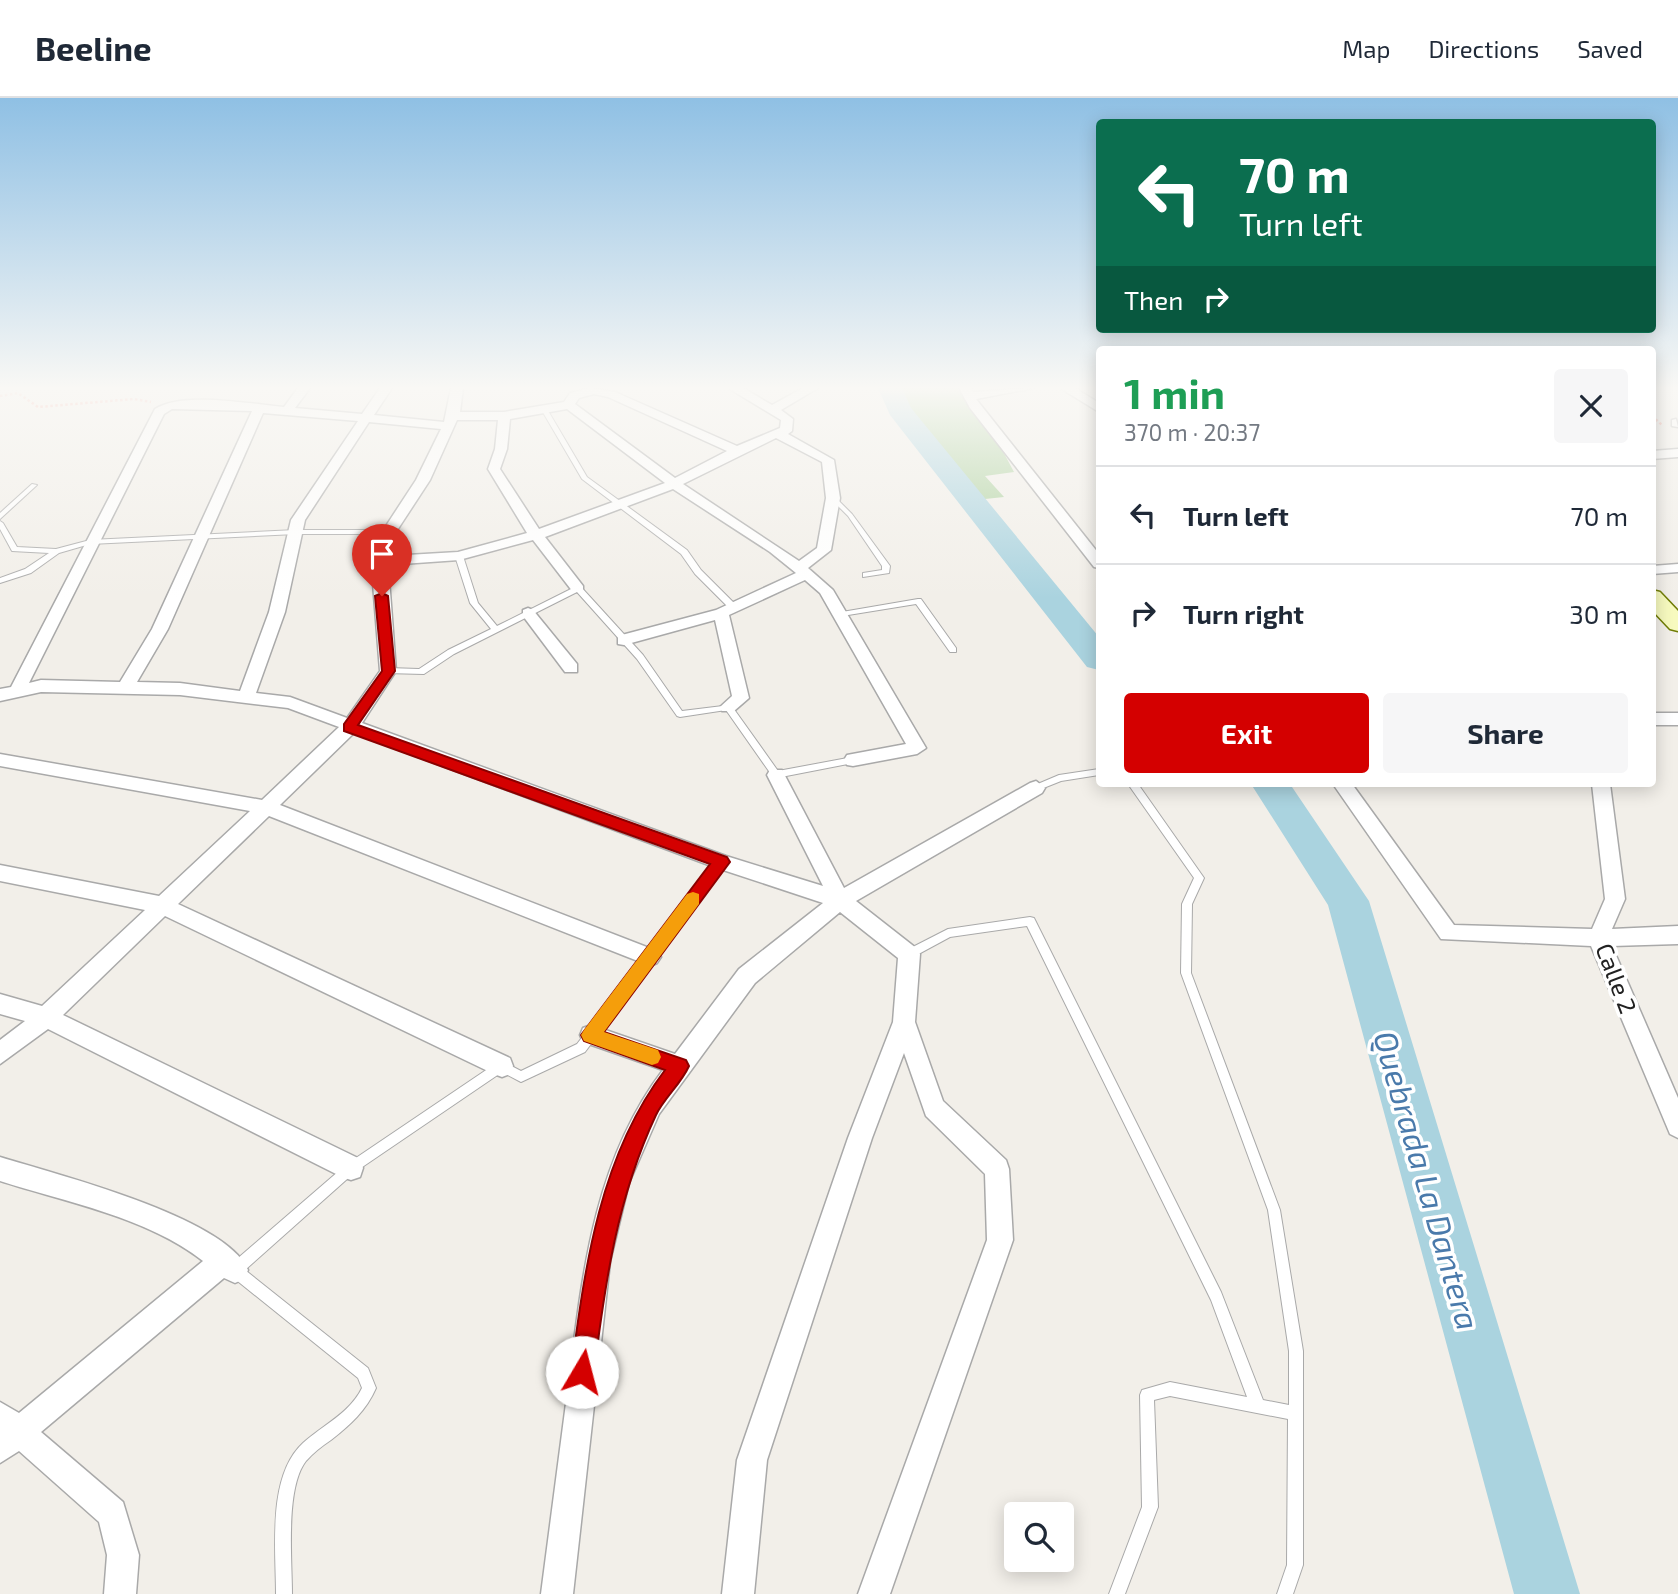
<!DOCTYPE html>
<meta charset="utf-8">
<style>
body{margin:0;font-family:"Exo 2",sans-serif;background:#f6f6f7;color:#1f2937;height:100vh;display:flex;flex-direction:column;font-size:26px;white-space:nowrap}
*{box-sizing:border-box;margin:0}
p{font-size:23px;color:#747a83}
.icon{flex:none;width:38px;height:38px;fill:none;stroke:currentColor;stroke-width:2;stroke-linecap:round;stroke-linejoin:round}
.map{position:relative;flex:1;overflow:hidden}
.sheet{position:absolute;left:1096px;top:248px;width:560px;height:441px;display:flex;flex-direction:column;background:#fff;border-radius:7px;box-shadow:0 4px 18px #0003}
.sheet>*{flex:none}
.top-card{position:absolute;left:1096px;top:21px;width:560px;height:214px;border-radius:7px;box-shadow:0 4px 18px #0003;background:#0b6e4f;color:#fff;overflow:hidden}
.buttons{position:absolute;left:1004px;top:1404px;display:grid;gap:14px}
.buttons a{display:grid;place-items:center;width:70px;height:70px;border-radius:7px;background:#fff;box-shadow:0 4px 18px #0003;font-size:35px}
.pin{position:absolute;display:grid;place-items:center;width:60px;height:60px;color:#fff;margin:-72px -30px;border-radius:50% 50% 50% 0;rotate:-45deg;box-shadow:0 0 7px #0007}
.pin .icon{rotate:45deg}
.me{position:absolute;width:77px;margin:-38px;rotate:8deg;stroke-linejoin:round;filter:drop-shadow(0 0 5px #0008)}
.turn{display:flex;align-items:center;gap:24px;height:147px;padding:0 28px;font-size:32px}
.turn .icon{width:91px;height:91px;stroke-width:2.5}
.turn b{display:block;font-size:49px;line-height:60px}
.then{display:flex;align-items:center;height:66px;padding:0 28px;background:#0003;gap:14px;font-size:26px}
.round{display:grid;place-items:center;flex:none;width:74px;height:74px;border-radius:7px;background:#f6f6f7}
.head{display:flex;align-items:center;justify-content:space-between;height:119px;padding:0 28px}
h1{font-size:42px;font-weight:700;line-height:52px;color:#1e9e55}
.button{display:flex;gap:14px;margin-top:auto;padding:14px 28px}
.button a{flex:1;height:80px;border-radius:7px;background:#d40000;color:#fff;font-size:28px;font-weight:700;line-height:80px;text-align:center}
.button a+a{background:#f6f6f7;color:#1f2937}
ul{padding:0;list-style:none}
li{display:flex;align-items:center;gap:21px;height:98px;padding:0 28px;border-top:2px solid #e0e1e3}
li div{flex:1}
li b{display:block;font-size:26px}
li em{font-style:normal}
header{display:flex;align-items:center;gap:42px;box-sizing:border-box;height:98px;padding:0 35px;background:#fff;border-bottom:2px solid #e0e1e3}
header strong{font-size:33px}
nav{display:flex;gap:38px;margin-inline-start:auto;font-size:24px}
.map>svg:first-child{display:block}
</style>
<header>
<strong>Beeline</strong>
<nav><a>Map</a><a>Directions</a><a>Saved</a></nav>
</header>
<div class="map">
<svg width="1678" height="1496" viewBox="0 0 1678 1496">
<rect width="100%" height="100%" fill="#f2efe9"/>
<!-- forest -->
<polygon fill="#add19e" points="890,290 969,290 1014,374 985,378 1004,399 985,401 899,312"/>
<g fill="none" stroke-linecap="round" stroke-linejoin="round">
<!-- river -->
<g fill="#aad3df" fill-rule="evenodd">
<polygon points="878,290 902,290 911,310 1099,539 1099,572 1087,569 890,317"/>
<polygon points="1251,686 1290,686 1369,803 1580,1496 1514,1496 1328,807"/>
</g>
<defs>
<g id="lane">
<polygon points="544,309 547,311 587,379 687,452 701,472 737,508 737,512 731,512 695,476 681,456 582,381 541,311"/>
<polygon points="32,386 37,387 0,421 0,415"/>
<polygon points="831,399 835,399 852,416 890,468 889,475 863,479 863,475 882,472 882,468 848,418 831,401"/>
<polygon points="0,423 3,425 17,449 56,451 90,442 296,432 389,432 393,434 389,436 296,436 90,446 59,455 31,475 0,485 0,480 25,471 49,455 12,453 0,431"/>
<polygon points="456,456 459,456 463,458 478,505 497,528 575,489 581,489 643,557 682,613 731,607 778,673 853,659 857,662 853,665 776,680 773,679 726,612 680,619 677,618 637,561 577,494 454,556 424,576 385,575 384,573 388,570 419,571 448,552 491,531 470,505 455,458"/>
<polygon points="918,501 921,501 956,550 956,554 950,554 916,506 842,518 838,516 842,514"/>
<polygon points="1099,671 1099,677 1061,683 1036,693 1031,690 1033,688 1059,677"/>
<polygon points="1128,686 1138,686 1204,780 1192,806 1191,875 1280,1112 1303,1253 1303,1467 1293,1496 1277,1496 1287,1467 1288,1321 1170,1298 1154,1302 1158,1409 1125,1496 1109,1496 1142,1409 1140,1297 1142,1292 1170,1284 1247,1299 1211,1202 1027,828 950,839 913,859 909,860 905,859 904,856 905,853 948,831 1030,819 1034,820 1221,1194 1263,1302 1289,1307 1289,1253 1268,1112 1181,875 1182,806 1194,780"/>
<path d="M721,760l3,1 2,3 -2,3 -139,187 -64,30 -19,-10 -147,100 -110,98 123,98 8,20c-10,23 -26,37 -45,52 -9,6 -18,13 -25,21 -21,27 -14,99 -14,133h-16c0,-45 -9,-118 27,-151 20,-18 47,-30 59,-55l-4,-10 -128,-103 -2,-5 2,-5 117,-101 151,-102 4,-1 19,10 56,-27 141,-185z"/>
</g>
<g id="street">
<path d="M298,290h12l-15,20 67,6 18,-26h12l-18,27 70,7 7,-34h12l-3,24h44l60,-10 6,-9 20,-5 25,4 122,54 43,-18 1,-8 -53,-32h15l29,17 31,-17h15l-37,22 12,9 -1,12 -4,3 46,26 6,38 -9,52 -23,18 25,22 93,158 -9,6 -64,12 -6,-1 -3,-5 3,-5 59,-11 -86,-151 -15,-13 -76,35 20,83 -15,13h-12l-2,-4 12,-11 -17,-76 -91,25 -6,-1v-8l98,-26 80,-37 -26,-21 -97,-63 -128,48 38,49v6h-10l-40,-52 -74,20 -71,5 8,106 -34,52 364,133 97,30 -56,-111 3,-5h12l62,118 186,-105 6,-2 9,7 -3,5 -186,108 60,47 4,6 -5,68 28,79 63,59 3,9 4,71 -123,354h-32l129,-354 -2,-66 -59,-58 -22,-63 -32,85 -105,322 -13,134h-32l15,-134 111,-322 45,-116 5,-64 -58,-46 -85,71 -96,131 -30,69 -19,79 -37,332h-32c9,-69 18,-137 27,-206 14,-110 25,-226 95,-318l-80,-28 -3,-7 3,-7 8,-3 84,29 64,-85 84,-66 -109,-36 -360,-134 -74,72 377,146 4,6 -4,6 -7,3 -7,-3 -374,-147 -91,88 332,154 3,8 -3,8 -8,3 -8,-3 -329,-158 -102,99 297,144 3,9 -3,9 -9,3 -9,-3 -294,-148 -48,35v-24l25,-19 -25,-7v-20l42,12 103,-96 -145,-29v-16l159,31 91,-85 -250,-45v-12l262,46 77,-73 -51,-19 -108,-13 -139,-3 -41,9v-12l11,-2 144,-278c27,-18 96,-5 129,-2zM594,296l14,3 119,54 -52,27 -100,-74 4,-6zM172,311l80,2 -100,218 -32,53 -79,-2 -12,3 135,-269zM567,311l98,74 -126,46 -39,-60 7,-20 3,-30zM263,315l95,8 -67,99 -22,92 -29,79 -60,-8 -43,-1 31,-53zM457,322h41l-3,29 -7,20 39,64 -69,19 -68,4 6,-24 34,-52zM369,324l72,7 -25,51 -34,52 -10,39 8,100 -33,47 -57,-21 -34,-4 29,-81 20,-92zM776,340l46,24 4,36 -9,50 -18,13 -116,-77z"/>
<polygon points="959,290 971,290 973,294 1034,290 976,301 1099,456 1099,470 1094,469 970,310"/>
<polygon points="1060,290 1075,290 1099,305 1099,314"/>
<polygon points="1676,321 1678,329 1672,328 1672,322"/>
<polygon points="1678,351 1678,359 1652,361 1652,353"/>
<polygon points="1678,466 1678,474 1652,476 1652,468"/>
<polygon points="528,510 533,512 577,566 577,574 565,574 523,518 523,512"/>
<rect x="1652" y="615" width="26" height="12"/>
<polygon points="1333,686 1352,686 1454,827 1592,831 1605,801 1592,686 1610,686 1625,801 1612,831 1678,828 1678,846 1612,848 1678,1000 1678,1040 1670,1036 1591,848 1441,841"/>
<path d="M0,1059c55,17 226,60 248,113l-4,9 -9,4 -11,-5 -183,154 82,70 16,53 -3,39h-32l3,-39 -8,-33 -80,-71 -19,12v-61l19,11 184,-152c-56,-44 -137,-59 -203,-80z"/>
</g>
<polygon id="secondary" points="1652,492 1660,494 1678,513 1678,533 1670,531 1652,512"/>
</defs>
<!-- lane casing -->
<use href="#lane" stroke="#a9a9a9" stroke-width="2"/>
<!-- street casing -->
<use href="#street" stroke="#a9a9a9" stroke-width="3"/>
<!-- secondary casing -->
<use href="#secondary" stroke="#707d05" stroke-width="3"/>
<!-- path -->
<g stroke="#fa8072" stroke-width="2.5" stroke-dasharray="2.5 2.5" stroke-linecap="butt">
<polyline points="0,298 18,295 38,309 134,301 151,304"/>
<polyline points="1652,318 1662,327"/>
</g>
<!-- lane -->
<use href="#lane" fill="#fff" fill-rule="evenodd"/>
<!-- street -->
<use href="#street" fill="#fff" fill-rule="evenodd"/>
<!-- secondary -->
<use href="#secondary" fill="#f7fabf" fill-rule="evenodd"/>
</g>
<!-- sky -->
<linearGradient id="sky" x2="0" y2="1"><stop stop-color="#8fc0e4"/><stop offset="0.58" stop-color="#f9f8f5"/><stop offset="1" stop-color="#f9f8f5" stop-opacity="0"/></linearGradient>
<rect width="1678" height="500" fill="url(#sky)"/>
<!-- route -->
<path fill="#d40000" stroke="#8a0000" stroke-width="2" d="M382,495l6,3 7,75 -37,54 369,132 3,5 -126,170 82,28 3,6c-8,18 -25,32 -33,49 -39,83 -51,168 -62,257l-3,8 -9,4 -8,-4 -3,-8c14,-105 28,-215 94,-302l-81,-29 -3,-6 129,-171 -366,-133v-7l38,-53 -7,-75z"/>
<!-- slow -->
<polygon fill="#f59e0b" points="693,794 699,796 699,806 604,934 658,952 661,959 658,965 652,967 584,943 581,937 584,932 687,796"/>
<g text-anchor="middle" dominant-baseline="central" stroke-width="7" stroke-linejoin="round" paint-order="stroke">
<!-- street labels -->
<g font-size="24" fill="#222" stroke="#fff">
<text transform="translate(1617 880) rotate(69)">Calle 2</text>
</g>
<!-- near-water labels -->
<g font-size="32" font-style="italic" fill="#4a7aab" stroke="#fff">
<text transform="translate(1428 1082) rotate(74)">Quebrada La Dantera</text>
</g>
</g>
</svg>
<div class="buttons">
<a><svg class="icon" aria-label="search" viewBox="0 0 24 24"><circle cx="10" cy="10" r="6"/><path d="M15 15l6 6"/></svg></a>
</div>
<div class="pin" style="left:382px;top:498px;background:#d93025"><svg class="icon" aria-label="arrive" viewBox="0 0 24 24"><path d="M6 21V4h12l-3 4 3 4H6"/></svg></div>
<svg class="me" style="left:582px;top:1274px" viewBox="-20 -20 40 40"><circle r="19" fill="#fff"/><path d="M0-13L10 11 0 6-10 11z" fill="#d40000"/></svg>
<div class="top-card">
<div class="turn"><svg class="icon" aria-label="left" viewBox="0 0 24 24"><path d="M17 20v-9H6M10 6l-5 5 5 5"/></svg><div><b>70 m</b>Turn left</div></div>
<div class="then">Then<svg class="icon" aria-label="right" viewBox="0 0 24 24"><path d="M7 20v-9h11M14 6l5 5-5 5"/></svg></div>
</div>
<section class="sheet">
<div class="head"><div><h1>1 min</h1><p>370 m · 20:37</p></div><a class="round"><svg class="icon" aria-label="close" viewBox="0 0 24 24"><path d="M6 6l12 12M18 6L6 18"/></svg></a></div>
<ul>
<li><svg class="icon" aria-label="left" viewBox="0 0 24 24"><path d="M17 20v-9H6M10 6l-5 5 5 5"/></svg><div><b>Turn left</b></div><em>70 m</em></li>
<li><svg class="icon" aria-label="right" viewBox="0 0 24 24"><path d="M7 20v-9h11M14 6l5 5-5 5"/></svg><div><b>Turn right</b></div><em>30 m</em></li>
</ul>
<div class="button"><a>Exit</a><a>Share</a></div>
</section>
</div>
